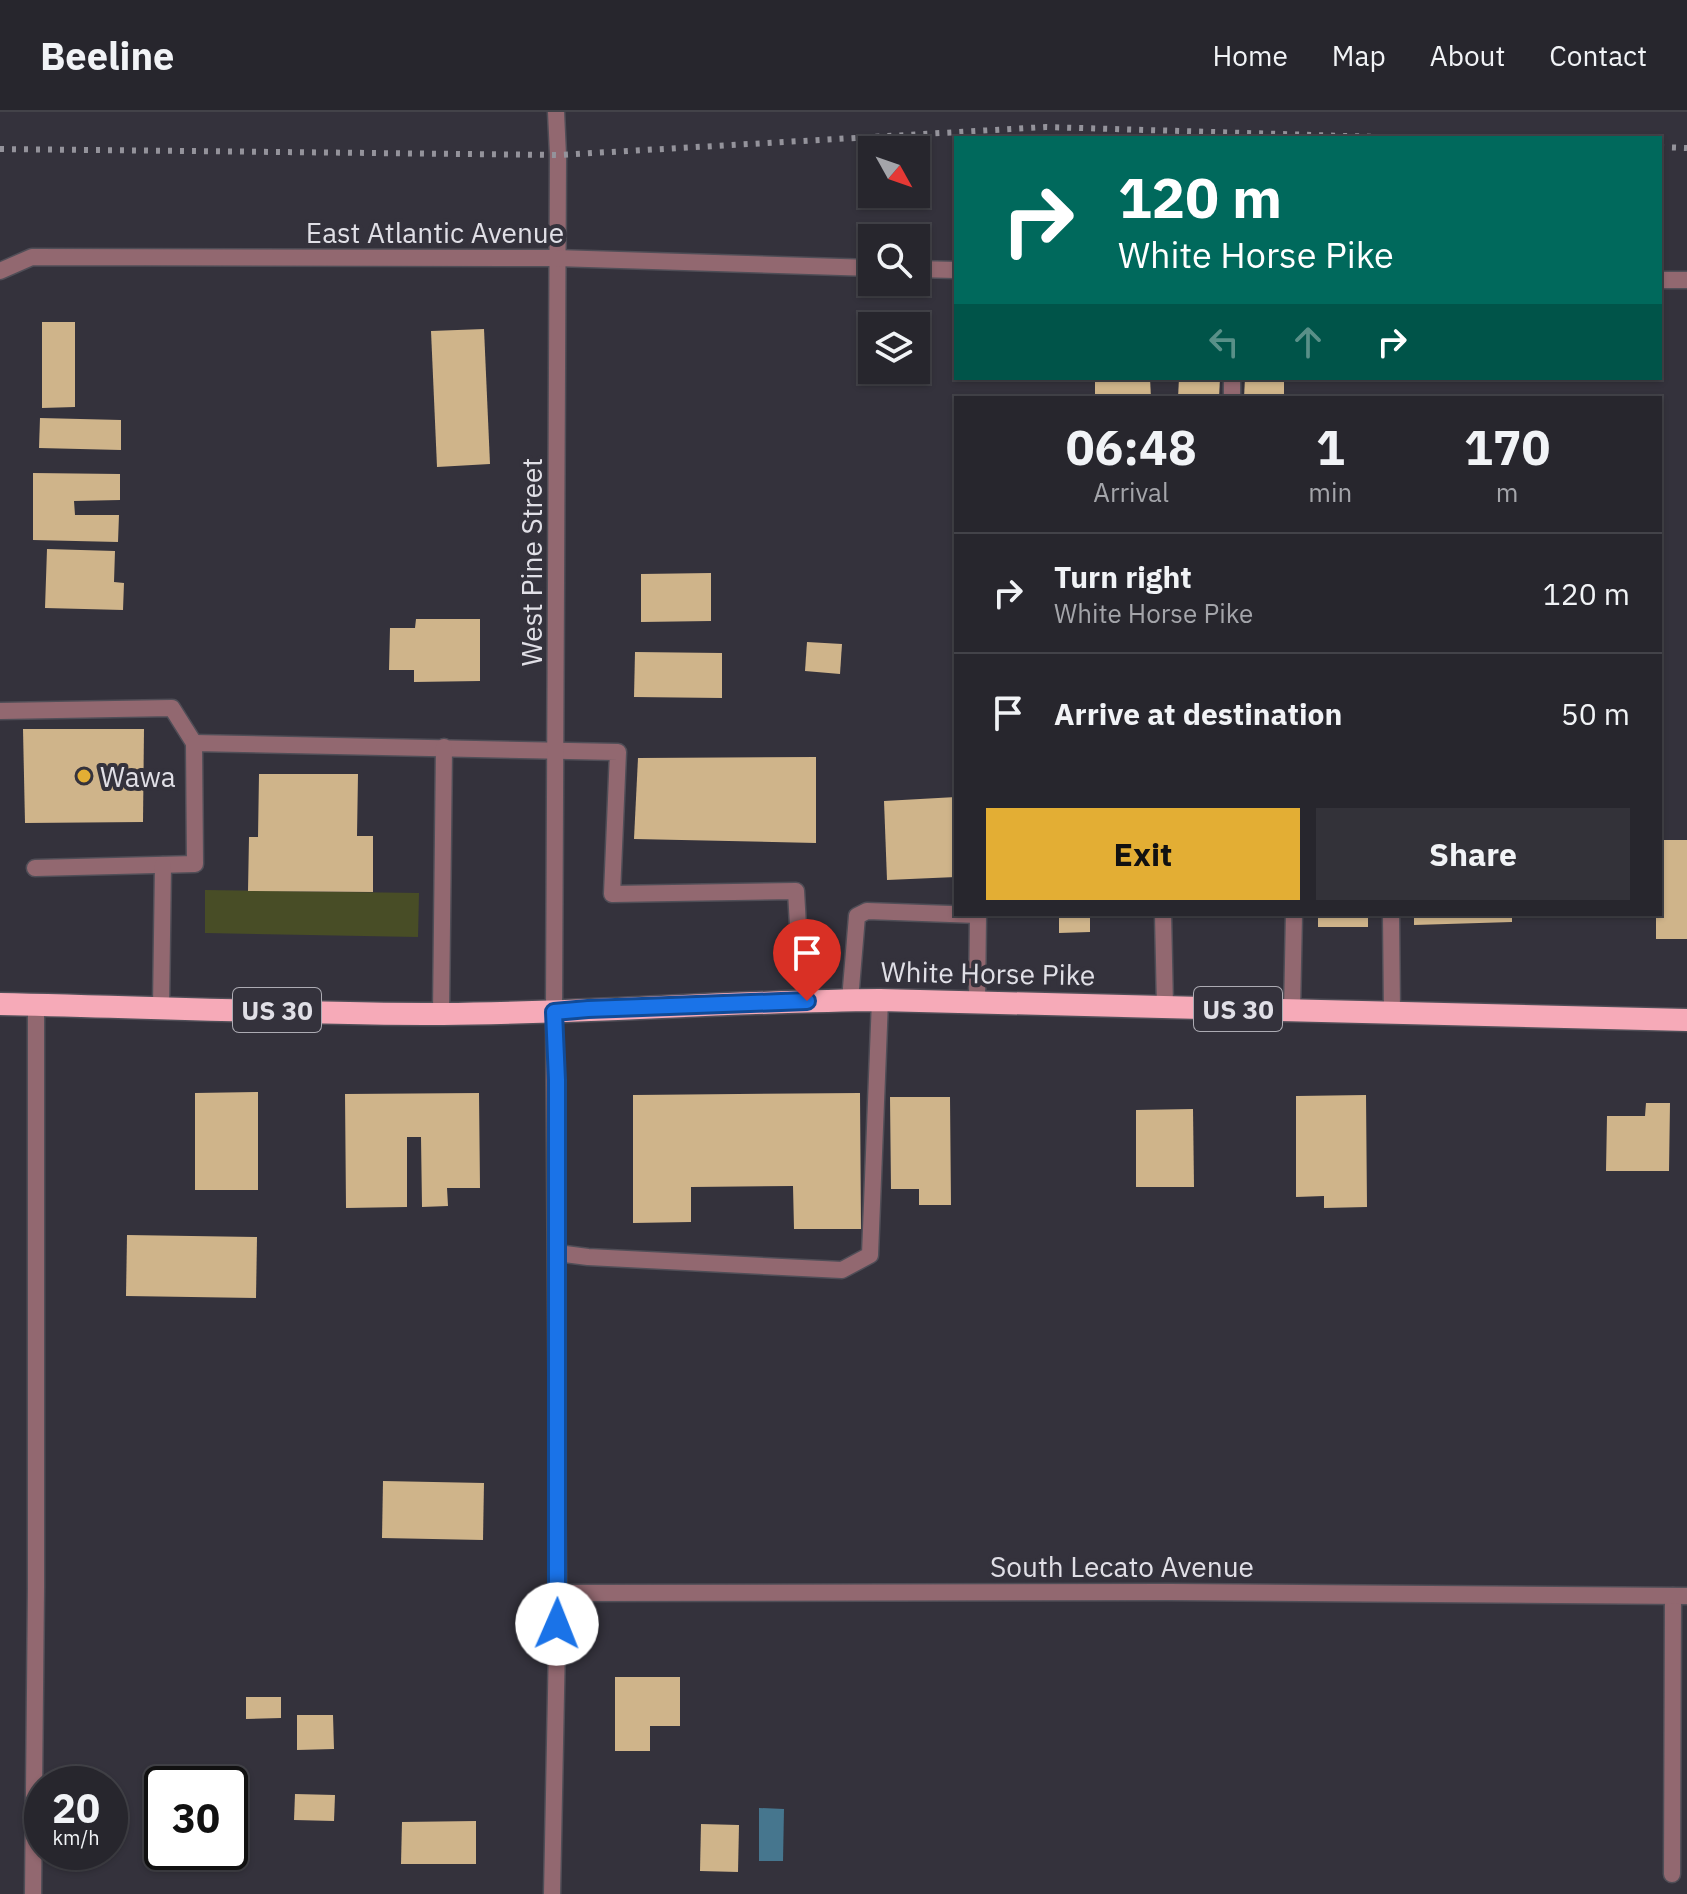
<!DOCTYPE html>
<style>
body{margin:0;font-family:"IBM Plex Sans",sans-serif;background:#333239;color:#f1f3f6;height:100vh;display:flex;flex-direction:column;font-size:30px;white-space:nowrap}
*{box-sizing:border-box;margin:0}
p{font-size:26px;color:#a4a5aa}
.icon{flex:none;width:44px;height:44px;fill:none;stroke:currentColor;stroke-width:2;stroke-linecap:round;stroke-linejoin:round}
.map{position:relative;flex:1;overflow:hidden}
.side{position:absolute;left:954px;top:284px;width:708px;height:520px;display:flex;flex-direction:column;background:#27262d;border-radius:0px;box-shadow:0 2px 6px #0004,0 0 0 2px #434349}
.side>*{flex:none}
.banner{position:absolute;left:954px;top:24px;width:708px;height:244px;border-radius:0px;box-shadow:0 2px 6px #0004,0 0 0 2px #434349;background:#00695c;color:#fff;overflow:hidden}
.needle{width:52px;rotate:130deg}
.buttons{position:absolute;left:858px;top:24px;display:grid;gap:16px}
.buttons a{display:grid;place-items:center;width:72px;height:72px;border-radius:0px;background:#27262d;box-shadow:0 2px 6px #0004,0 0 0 2px #434349;font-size:40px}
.speed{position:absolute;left:24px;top:1654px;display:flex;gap:16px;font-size:40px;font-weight:700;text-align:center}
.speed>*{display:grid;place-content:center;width:104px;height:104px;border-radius:50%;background:#27262d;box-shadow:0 2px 6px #0004,0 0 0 2px #434349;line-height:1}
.speed small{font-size:20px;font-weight:400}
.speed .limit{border:4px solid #111;border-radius:12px;background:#fff;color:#111}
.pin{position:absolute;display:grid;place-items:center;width:68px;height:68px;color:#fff;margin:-82px -34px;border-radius:50% 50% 50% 0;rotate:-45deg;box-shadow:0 0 8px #0007}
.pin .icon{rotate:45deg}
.me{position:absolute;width:88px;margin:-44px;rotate:1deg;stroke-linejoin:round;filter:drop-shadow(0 0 6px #0008)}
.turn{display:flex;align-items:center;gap:28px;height:168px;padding:0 32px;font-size:36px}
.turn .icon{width:104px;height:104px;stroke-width:2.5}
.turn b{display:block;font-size:56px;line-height:68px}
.lanes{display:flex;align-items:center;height:76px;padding:0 32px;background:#0003;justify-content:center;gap:40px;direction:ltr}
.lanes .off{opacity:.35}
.eta{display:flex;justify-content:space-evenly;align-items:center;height:136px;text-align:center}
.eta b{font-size:48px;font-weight:800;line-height:56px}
.button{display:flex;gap:16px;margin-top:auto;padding:16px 32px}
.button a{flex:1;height:92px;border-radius:0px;background:#e3ae34;color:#111;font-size:32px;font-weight:800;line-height:92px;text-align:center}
.button a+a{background:#333239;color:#f1f3f6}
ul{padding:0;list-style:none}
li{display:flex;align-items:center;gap:24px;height:120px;padding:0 32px;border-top:2px solid #434349}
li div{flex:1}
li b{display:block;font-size:30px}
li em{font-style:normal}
header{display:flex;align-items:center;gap:48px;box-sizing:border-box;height:112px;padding:0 40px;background:#27262d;border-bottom:2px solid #434349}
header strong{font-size:38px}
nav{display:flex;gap:44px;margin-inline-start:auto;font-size:28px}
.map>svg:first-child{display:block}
</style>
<header>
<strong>Beeline</strong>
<nav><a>Home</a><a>Map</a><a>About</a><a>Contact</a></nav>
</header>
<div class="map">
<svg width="1687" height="1782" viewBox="0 0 1687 1782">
<rect width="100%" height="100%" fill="#34323c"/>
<!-- green -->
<polygon fill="#484d26" points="205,778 419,781 418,825 205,821"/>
<!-- water -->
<polygon fill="#46768e" points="759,1696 784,1697 783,1749 759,1749"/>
<!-- building -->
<g fill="#cfb48a">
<polygon points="42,210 75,210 75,295 42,296"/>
<polygon points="484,217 490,352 437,355 431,219"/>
<polygon points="1095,266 1150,266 1151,286 1095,286"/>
<polygon points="1179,266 1220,266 1219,286 1178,286"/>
<polygon points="1245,266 1284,266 1284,286 1244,286"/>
<polygon points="40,306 121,308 121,338 39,336"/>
<polygon points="33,361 120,362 120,388 74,389 75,403 119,403 118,430 33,428"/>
<polygon points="47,437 115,439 114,470 124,471 123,498 45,496"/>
<polygon points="711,461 711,509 641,510 641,462"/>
<polygon points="416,507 480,507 480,569 414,570 414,558 389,558 390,516 415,516"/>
<polygon points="807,530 842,532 840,562 805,559"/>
<polygon points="635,540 722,541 722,586 634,585"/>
<polygon points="23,617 144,617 143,710 25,711"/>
<polygon points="816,645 816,731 634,727 638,646"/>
<polygon points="259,662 358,662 357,724 373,724 373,780 248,779 249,725 258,725"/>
<polygon points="956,685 956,765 887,768 884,689"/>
<polygon points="1660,728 1687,728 1687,827 1656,827 1656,802 1660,802"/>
<polygon points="1059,802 1090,802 1090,820 1059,821"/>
<rect x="1318" y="802" width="50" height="13"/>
<polygon points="1414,802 1512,802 1512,810 1414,813"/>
<polygon points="258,980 258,1078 195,1078 195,981"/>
<polygon points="479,981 480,1076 447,1076 448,1094 422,1095 421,1025 407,1025 407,1095 346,1096 345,982"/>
<polygon points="860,981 861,1117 794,1117 793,1074 691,1075 691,1110 633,1111 633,983"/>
<polygon points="1366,983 1367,1095 1324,1096 1324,1084 1296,1085 1296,984"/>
<polygon points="890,985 950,985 951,1093 919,1093 919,1077 891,1077"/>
<polygon points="1646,991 1670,991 1669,1059 1606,1059 1607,1004 1645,1004"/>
<polygon points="1193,997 1194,1075 1136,1075 1136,998"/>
<polygon points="127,1123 257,1125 256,1186 126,1184"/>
<polygon points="383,1369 484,1371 483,1428 382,1426"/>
<polygon points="615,1565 680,1565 680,1614 650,1614 650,1639 615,1639"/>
<polygon points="246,1585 281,1585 281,1606 246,1607"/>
<polygon points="297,1603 333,1603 334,1637 297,1638"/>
<polygon points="295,1682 335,1683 334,1709 294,1708"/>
<polygon points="476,1709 476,1752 401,1752 402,1710"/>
<polygon points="701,1712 739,1713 738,1760 700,1759"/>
</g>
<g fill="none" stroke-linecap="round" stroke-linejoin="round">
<defs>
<g id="service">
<polyline points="1232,286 1232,266"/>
<polyline points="0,599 172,596 194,631"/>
<polyline points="35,756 195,752 194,631 618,640 612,782 796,779 800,849 807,889"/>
<polyline points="1163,802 1165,895"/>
<polyline points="1391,802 1392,901"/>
<polyline points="850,888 857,804 867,799 978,803"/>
<polyline points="977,891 978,802"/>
<polyline points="161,895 163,753"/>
<polyline points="1292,899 1294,802"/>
<polyline points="441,902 444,635"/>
<polyline points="557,1141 588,1145 842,1158 870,1143 880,888"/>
<polyline points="1672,1762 1673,1484"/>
</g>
<g id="minor">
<polyline points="558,1481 1169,1480 1687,1484"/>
<polyline points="33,1782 36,1476 36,895"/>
<polyline points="552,1782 558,1481 554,900 558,43 556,0"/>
</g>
<g id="tertiary">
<polyline points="916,157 956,158"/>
<polyline points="0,159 32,145 556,146 872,156"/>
<polyline points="1660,168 1687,168"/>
</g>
<path id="trunk" d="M0,892c147,3 295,10 443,10 146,-1 291,-13 437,-14l807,20"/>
</defs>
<!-- service casing -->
<use href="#service" stroke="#504e57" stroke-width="19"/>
<!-- minor casing -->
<use href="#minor" stroke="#504e57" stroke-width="19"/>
<!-- tertiary casing -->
<use href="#tertiary" stroke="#504e57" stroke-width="19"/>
<!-- trunk casing -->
<use href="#trunk" stroke="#504e57" stroke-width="25"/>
<!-- service -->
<use href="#service" stroke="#926870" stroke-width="16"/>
<!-- minor -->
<use href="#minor" stroke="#926870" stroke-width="16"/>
<!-- tertiary -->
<use href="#tertiary" stroke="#926870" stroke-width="16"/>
<!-- trunk -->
<use href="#trunk" stroke="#f6aab8" stroke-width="22"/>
<!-- rail -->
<g stroke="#94939b" stroke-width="6" stroke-dasharray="4 8" stroke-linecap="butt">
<polyline points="1660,35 1687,36"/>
<polyline points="0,37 558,43 1046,15 1414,26"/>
</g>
</g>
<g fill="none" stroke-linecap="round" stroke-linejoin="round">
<defs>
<polyline id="route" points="557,1512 557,968 554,900 588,897 807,889"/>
</defs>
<!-- route casing -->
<use href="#route" stroke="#114b97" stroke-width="20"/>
<!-- route -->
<use href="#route" stroke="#1a73e8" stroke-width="14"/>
</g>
<!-- markers -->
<circle fill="#e3ae34" stroke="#34323c" stroke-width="3" cx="84" cy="664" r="8"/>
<g text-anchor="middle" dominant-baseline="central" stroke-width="8" stroke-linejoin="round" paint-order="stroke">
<!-- shield labels -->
<g fill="#34323c" stroke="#acabb3" stroke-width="2">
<rect x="1194" y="875" width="88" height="44" rx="6"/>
<rect x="233" y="876" width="88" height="44" rx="6"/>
</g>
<g font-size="26" font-weight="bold" fill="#e0dfe6">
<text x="1238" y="897">US 30</text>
<text x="277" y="898">US 30</text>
</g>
<!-- street labels -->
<g font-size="28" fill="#e0dfe6" stroke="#34323c">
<text x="435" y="120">East Atlantic Avenue</text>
<text transform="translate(531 450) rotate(-90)">West Pine Street</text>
<text transform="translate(988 861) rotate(1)">White Horse Pike</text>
<text x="1122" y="1454">South Lecato Avenue</text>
</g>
<!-- poi labels -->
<g font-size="28" fill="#e0dfe6" stroke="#34323c" text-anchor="start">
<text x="100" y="664">Wawa</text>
</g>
</g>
</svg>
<div class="buttons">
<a><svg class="needle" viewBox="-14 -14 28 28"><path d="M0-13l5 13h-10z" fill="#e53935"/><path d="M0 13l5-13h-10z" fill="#a4a5aa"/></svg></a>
<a><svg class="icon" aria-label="search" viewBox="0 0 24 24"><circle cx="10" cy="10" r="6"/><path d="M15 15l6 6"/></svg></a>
<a><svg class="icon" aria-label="layers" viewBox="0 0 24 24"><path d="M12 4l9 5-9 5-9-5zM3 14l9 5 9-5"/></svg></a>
</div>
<div class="speed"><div>20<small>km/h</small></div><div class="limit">30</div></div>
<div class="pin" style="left:807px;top:889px;background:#d93025"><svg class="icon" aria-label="arrive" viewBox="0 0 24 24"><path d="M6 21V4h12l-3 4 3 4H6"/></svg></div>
<svg class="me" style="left:557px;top:1512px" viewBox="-20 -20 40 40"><circle r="19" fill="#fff"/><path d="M0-13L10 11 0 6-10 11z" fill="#1a73e8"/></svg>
<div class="banner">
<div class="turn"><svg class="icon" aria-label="right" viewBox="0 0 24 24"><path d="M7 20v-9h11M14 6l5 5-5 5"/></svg><div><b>120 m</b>White Horse Pike</div></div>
<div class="lanes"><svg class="icon off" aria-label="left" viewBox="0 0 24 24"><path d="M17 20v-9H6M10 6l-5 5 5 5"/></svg><svg class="icon off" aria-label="ahead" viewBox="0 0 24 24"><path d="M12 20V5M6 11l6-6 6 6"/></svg><svg class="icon" aria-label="right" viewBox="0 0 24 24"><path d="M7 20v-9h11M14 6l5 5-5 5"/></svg></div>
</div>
<section class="side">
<div class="eta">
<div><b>06:48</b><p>Arrival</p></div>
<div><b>1</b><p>min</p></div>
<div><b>170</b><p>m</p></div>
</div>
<ul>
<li><svg class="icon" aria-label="right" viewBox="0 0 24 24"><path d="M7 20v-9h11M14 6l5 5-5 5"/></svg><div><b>Turn right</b><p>White Horse Pike</p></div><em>120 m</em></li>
<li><svg class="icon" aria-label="arrive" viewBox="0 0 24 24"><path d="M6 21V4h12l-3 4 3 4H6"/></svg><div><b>Arrive at destination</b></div><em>50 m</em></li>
</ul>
<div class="button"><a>Exit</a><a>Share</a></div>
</section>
</div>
